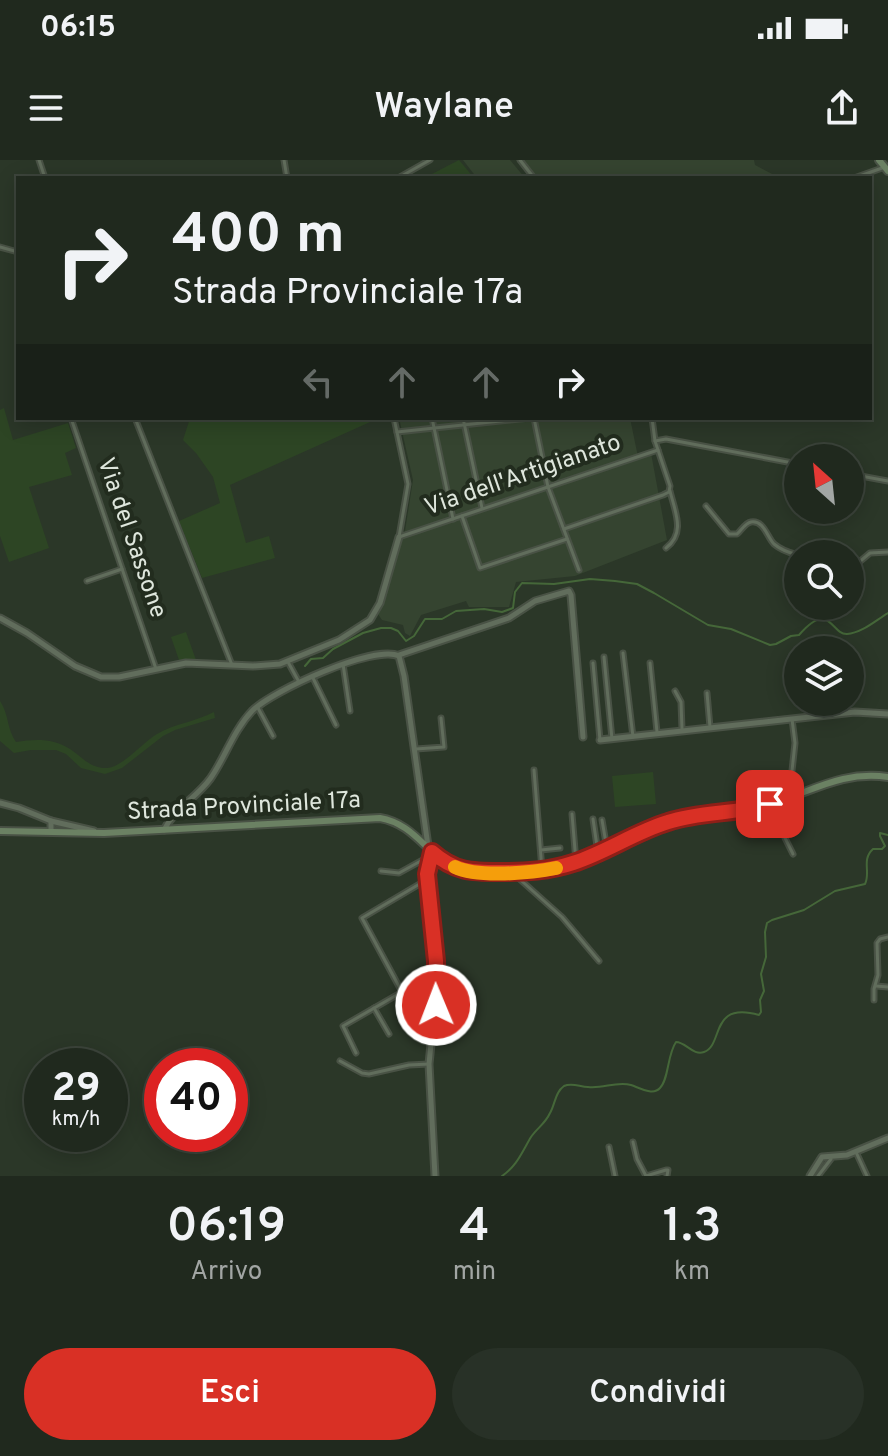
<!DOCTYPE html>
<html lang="it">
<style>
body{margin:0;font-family:Overpass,sans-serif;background:#283127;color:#f1f3f6;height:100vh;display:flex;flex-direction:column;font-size:30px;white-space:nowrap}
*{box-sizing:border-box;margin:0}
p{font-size:26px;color:#a2a6a4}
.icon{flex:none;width:44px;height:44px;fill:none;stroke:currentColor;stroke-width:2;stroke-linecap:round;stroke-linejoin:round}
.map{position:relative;height:1016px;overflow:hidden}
.side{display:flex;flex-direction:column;background:#20291e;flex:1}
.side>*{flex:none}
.guide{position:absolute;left:16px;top:16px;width:856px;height:244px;border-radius:0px;box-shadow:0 4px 20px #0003,0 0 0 2px #3d453c;background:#20291e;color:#f1f3f6;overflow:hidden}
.needle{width:52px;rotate:333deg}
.fabs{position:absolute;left:784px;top:284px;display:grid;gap:16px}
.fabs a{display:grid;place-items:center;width:80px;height:80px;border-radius:50%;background:#20291e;box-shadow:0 4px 20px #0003,0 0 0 2px #3d453c;font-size:40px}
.speed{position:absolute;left:24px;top:888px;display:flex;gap:16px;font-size:40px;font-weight:700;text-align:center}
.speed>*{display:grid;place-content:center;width:104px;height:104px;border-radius:50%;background:#20291e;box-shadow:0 4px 20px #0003,0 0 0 2px #3d453c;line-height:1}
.speed small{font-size:20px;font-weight:400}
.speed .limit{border:12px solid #d22;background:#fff;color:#111}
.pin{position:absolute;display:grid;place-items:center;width:68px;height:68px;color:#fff;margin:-34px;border-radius:16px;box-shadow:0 4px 12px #0006}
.me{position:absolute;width:88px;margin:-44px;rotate:359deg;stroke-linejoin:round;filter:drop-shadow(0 0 6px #0008)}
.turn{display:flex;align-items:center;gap:28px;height:168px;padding:0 24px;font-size:36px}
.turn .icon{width:104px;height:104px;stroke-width:2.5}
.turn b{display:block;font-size:56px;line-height:68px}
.lanes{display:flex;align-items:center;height:76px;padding:0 24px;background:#0003;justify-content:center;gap:40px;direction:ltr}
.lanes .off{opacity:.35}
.eta{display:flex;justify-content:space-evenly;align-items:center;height:136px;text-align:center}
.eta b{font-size:48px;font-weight:600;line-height:56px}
.cta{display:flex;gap:16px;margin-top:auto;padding:16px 24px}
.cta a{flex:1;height:92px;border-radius:48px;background:#d93025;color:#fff;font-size:32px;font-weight:600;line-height:92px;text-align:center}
.cta a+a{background:#283127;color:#f1f3f6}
.status{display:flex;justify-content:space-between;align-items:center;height:56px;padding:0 40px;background:#20291e;direction:ltr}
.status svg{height:22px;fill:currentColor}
header{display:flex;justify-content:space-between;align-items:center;height:104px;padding:0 24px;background:#20291e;font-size:36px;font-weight:600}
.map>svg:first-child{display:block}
</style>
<div class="status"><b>06:15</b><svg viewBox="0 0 49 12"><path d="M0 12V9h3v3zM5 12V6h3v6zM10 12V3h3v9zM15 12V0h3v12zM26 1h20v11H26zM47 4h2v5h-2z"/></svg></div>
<header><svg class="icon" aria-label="menu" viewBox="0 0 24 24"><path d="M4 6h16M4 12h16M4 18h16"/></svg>Waylane<svg class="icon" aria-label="share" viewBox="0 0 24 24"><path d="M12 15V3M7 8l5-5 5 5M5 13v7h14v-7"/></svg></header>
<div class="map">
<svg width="888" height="1016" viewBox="0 0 888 1016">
<rect width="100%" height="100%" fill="#2b3728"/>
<!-- built -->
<g fill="#354430">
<polygon points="463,0 510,0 525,18 477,18"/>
<polygon points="522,0 754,0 755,5 774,15 773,18 536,18"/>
<polygon points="399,258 630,258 638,297 651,293 667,380 575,416 516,422 509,447 469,447 466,441 421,455 410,476 405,473 403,465 382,460 378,454 405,371 413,320"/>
</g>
<!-- green -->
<g fill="#2d4524">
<polygon points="459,0 474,18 432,18 430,15"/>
<polygon points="4,248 13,280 68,263 76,288 65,293 72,315 29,327 49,388 9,402 0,376 0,250"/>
<polygon points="190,258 379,258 230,325 246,383 269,376 275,398 202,418 179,361 220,343 213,317 196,293 183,280"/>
<polygon points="186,472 196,500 179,500 171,477"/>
<path d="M0,541c9,13 7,29 16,41 19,-3 37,-4 54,7 12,8 21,20 37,19 16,-1 36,-26 50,-34 19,-11 38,-12 57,-22l1,6 -40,12 -12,6 -41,32 -17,6 -24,-6 -15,-14 -10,-4h-25l-17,3 -14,-12z"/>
<polygon points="653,612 656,644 615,647 612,616"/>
</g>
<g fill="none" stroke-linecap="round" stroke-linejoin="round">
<!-- stream -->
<g stroke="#456739" stroke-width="2">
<path d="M305,506l6,-7 12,-1 10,-9 30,-16 18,-5h10l7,3 8,10 8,-5 11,-17h17l14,-8 28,-2 18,3 11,-4 2,-16 7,-9 32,1 36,-5 25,2 22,3 17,9 54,32 23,4 39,16 6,-1 15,-8 8,-1c31,-36 32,0 48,-1 15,-1 29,-14 41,-21"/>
<path d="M502,1016c15,-10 20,-24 29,-39 6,-9 14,-13 19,-24 5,-8 5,-21 14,-27 8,-4 16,1 24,1 15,2 28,-6 43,-2 9,3 22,11 29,3 9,-9 7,-33 16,-46 10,0 17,14 28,10 20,-7 5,-51 55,-37l2,-3 -1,-12 4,-9 -3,-17 5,-17 -1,-25 2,-9 5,-3 32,-10 31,-19 30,-7c6,-12 -4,-24 8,-35h9l3,-3 -5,-10v-3l8,2"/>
</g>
<defs>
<g id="minor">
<polyline points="39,0 45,18"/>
<polyline points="284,0 287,18"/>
<polyline points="520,0 534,18"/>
<polyline points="398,18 430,0"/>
<polyline points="854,18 885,7"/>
<polyline points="0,87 18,92"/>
<polyline points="71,258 156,509"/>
<polyline points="135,258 232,505"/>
<polyline points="394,258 408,324 399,377 658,290"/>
<polyline points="432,258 453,359"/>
<polyline points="463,258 482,348"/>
<polyline points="534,258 548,327 579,410"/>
<polyline points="397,272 530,258"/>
<polyline points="655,281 666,279 798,304"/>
<polyline points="850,314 888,321"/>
<path d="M706,346l23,28h8c4,-3 8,-11 14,-12 13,-2 16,15 23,22 7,6 16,9 24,11"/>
<polyline points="462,356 480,408 567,379"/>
<polyline points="564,369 663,335 669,332 670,326 655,281 652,258"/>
<path d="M666,388c20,-15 9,-36 4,-57"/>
<polyline points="850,404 858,403 870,393 888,392"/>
<polyline points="87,421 122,409"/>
<polyline points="623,493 633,577"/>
<polyline points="604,497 612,579"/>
<polyline points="288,502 299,522"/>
<polyline points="593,503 600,580"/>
<polyline points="650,503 657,572"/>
<polyline points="343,504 350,551"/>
<polyline points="313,518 336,565"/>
<polyline points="675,531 681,542 682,569"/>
<polyline points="707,533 710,567"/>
<polyline points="258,548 273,576"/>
<polyline points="792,559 795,583 791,620 797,634"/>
<polyline points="416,589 444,587 441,558"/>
<polyline points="534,610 542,710"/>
<polyline points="774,642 780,653 787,653 788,655 785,678 793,694"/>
<polyline points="787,653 798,650"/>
<polyline points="572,654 576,702"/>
<polyline points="593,659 598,693"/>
<polyline points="602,660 607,689"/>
<polyline points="541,690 560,688"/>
<polyline points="381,711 399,713 428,697"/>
<polyline points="515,715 562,757 599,801"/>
<polyline points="876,826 888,827"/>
<polyline points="874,840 874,829 878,815 877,783 880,779 888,777"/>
<polyline points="374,848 389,874"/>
<polyline points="356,893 343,866 402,832 362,758 428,719"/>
<polyline points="340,901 362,913 369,914 409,905 429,904"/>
<polyline points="633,982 637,999 646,1016"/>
<polyline points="609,987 615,1016"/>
<polyline points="856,992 867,1016"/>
<polyline points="646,1016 666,1010 668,1010 667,1016"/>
<polyline points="818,1016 831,999"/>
</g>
<g id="tertiary">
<polyline points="0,458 27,473 75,506 101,517 119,517 186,503 253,506 280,504 339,480 370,460 380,443 399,377"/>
<polyline points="399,495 509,458 535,441 569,431 571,435 583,577"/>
<polyline points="600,580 855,552 888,554"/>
<polyline points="0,643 19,648 51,661 51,672"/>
<polyline points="51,661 94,671"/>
<path d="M164,670c10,-21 32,-32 46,-51 15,-21 23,-48 42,-68 20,-20 122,-67 147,-55l5,20 24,170 -1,28 10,110 -8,80 6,112"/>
<polyline points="810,1016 822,997 847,995 888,978"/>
</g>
<g id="secondary">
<polyline points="879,0 888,11"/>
<path d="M0,671l104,2 276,-15c36,6 48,40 80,52 18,6 48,3 67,2 50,-2 91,-32 137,-49 30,-11 64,-9 95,-16 48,-11 77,-37 129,-30"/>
</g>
</defs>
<!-- minor casing -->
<use href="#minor" stroke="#495245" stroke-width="7"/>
<!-- tertiary casing -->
<use href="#tertiary" stroke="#495245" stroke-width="9"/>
<!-- secondary casing -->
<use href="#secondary" stroke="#495245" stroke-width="10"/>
<!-- minor -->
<use href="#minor" stroke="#616d5c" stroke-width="3"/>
<!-- tertiary -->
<use href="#tertiary" stroke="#616d5c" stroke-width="5"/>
<!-- secondary -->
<use href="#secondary" stroke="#6b8163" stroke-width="6"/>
</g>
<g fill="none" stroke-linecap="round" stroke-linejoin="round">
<defs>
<path id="route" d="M436,845v-44l-9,-87 5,-22c23,20 39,20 68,20 25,0 49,-1 73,-9 32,-10 62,-31 95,-41 33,-11 69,-8 102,-18"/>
</defs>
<!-- route casing -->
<use href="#route" stroke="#8d1f18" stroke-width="20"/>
<!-- route -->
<use href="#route" stroke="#d93025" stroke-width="14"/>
<!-- slow -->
<path stroke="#f59e0b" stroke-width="14" d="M455,707c23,11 76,6 101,1"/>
</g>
<g text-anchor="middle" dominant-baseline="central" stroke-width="8" stroke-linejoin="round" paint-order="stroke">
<!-- street labels -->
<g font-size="24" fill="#dee6dc" stroke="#222c1e">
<text transform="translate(523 316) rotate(-19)">Via dell'Artigianato</text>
<text transform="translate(131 378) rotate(71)">Via del Sassone</text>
<text transform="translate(244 647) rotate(-3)">Strada Provinciale 17a</text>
</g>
</g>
</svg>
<div class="fabs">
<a><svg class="needle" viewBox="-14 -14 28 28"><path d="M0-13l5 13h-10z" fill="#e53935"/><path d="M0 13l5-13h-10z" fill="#a2a6a4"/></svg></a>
<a><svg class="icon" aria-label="search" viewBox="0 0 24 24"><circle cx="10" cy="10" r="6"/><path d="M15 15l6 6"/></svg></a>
<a><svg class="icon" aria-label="layers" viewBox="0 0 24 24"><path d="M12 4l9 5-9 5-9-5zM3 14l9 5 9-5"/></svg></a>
</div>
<div class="speed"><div>29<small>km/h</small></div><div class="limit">40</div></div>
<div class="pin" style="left:770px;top:644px;background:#d93025"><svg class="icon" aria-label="arrive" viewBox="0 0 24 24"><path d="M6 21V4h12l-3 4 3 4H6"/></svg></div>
<svg class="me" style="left:436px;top:845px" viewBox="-20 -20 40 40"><circle r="17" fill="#d93025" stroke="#fff" stroke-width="3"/><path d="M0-11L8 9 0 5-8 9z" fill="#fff"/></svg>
<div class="guide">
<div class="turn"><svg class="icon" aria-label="right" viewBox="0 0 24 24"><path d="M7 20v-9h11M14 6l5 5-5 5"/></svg><div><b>400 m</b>Strada Provinciale 17a</div></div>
<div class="lanes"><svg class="icon off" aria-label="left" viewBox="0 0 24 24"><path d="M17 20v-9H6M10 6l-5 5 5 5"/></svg><svg class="icon off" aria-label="ahead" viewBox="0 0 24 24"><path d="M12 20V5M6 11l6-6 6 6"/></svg><svg class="icon off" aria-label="ahead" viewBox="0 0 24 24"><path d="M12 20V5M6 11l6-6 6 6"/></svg><svg class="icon" aria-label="right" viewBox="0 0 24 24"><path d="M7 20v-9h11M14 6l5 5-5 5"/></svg></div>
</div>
</div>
<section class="side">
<div class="eta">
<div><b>06:19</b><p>Arrivo</p></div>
<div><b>4</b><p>min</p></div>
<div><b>1.3</b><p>km</p></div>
</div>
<div class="cta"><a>Esci</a><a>Condividi</a></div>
</section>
